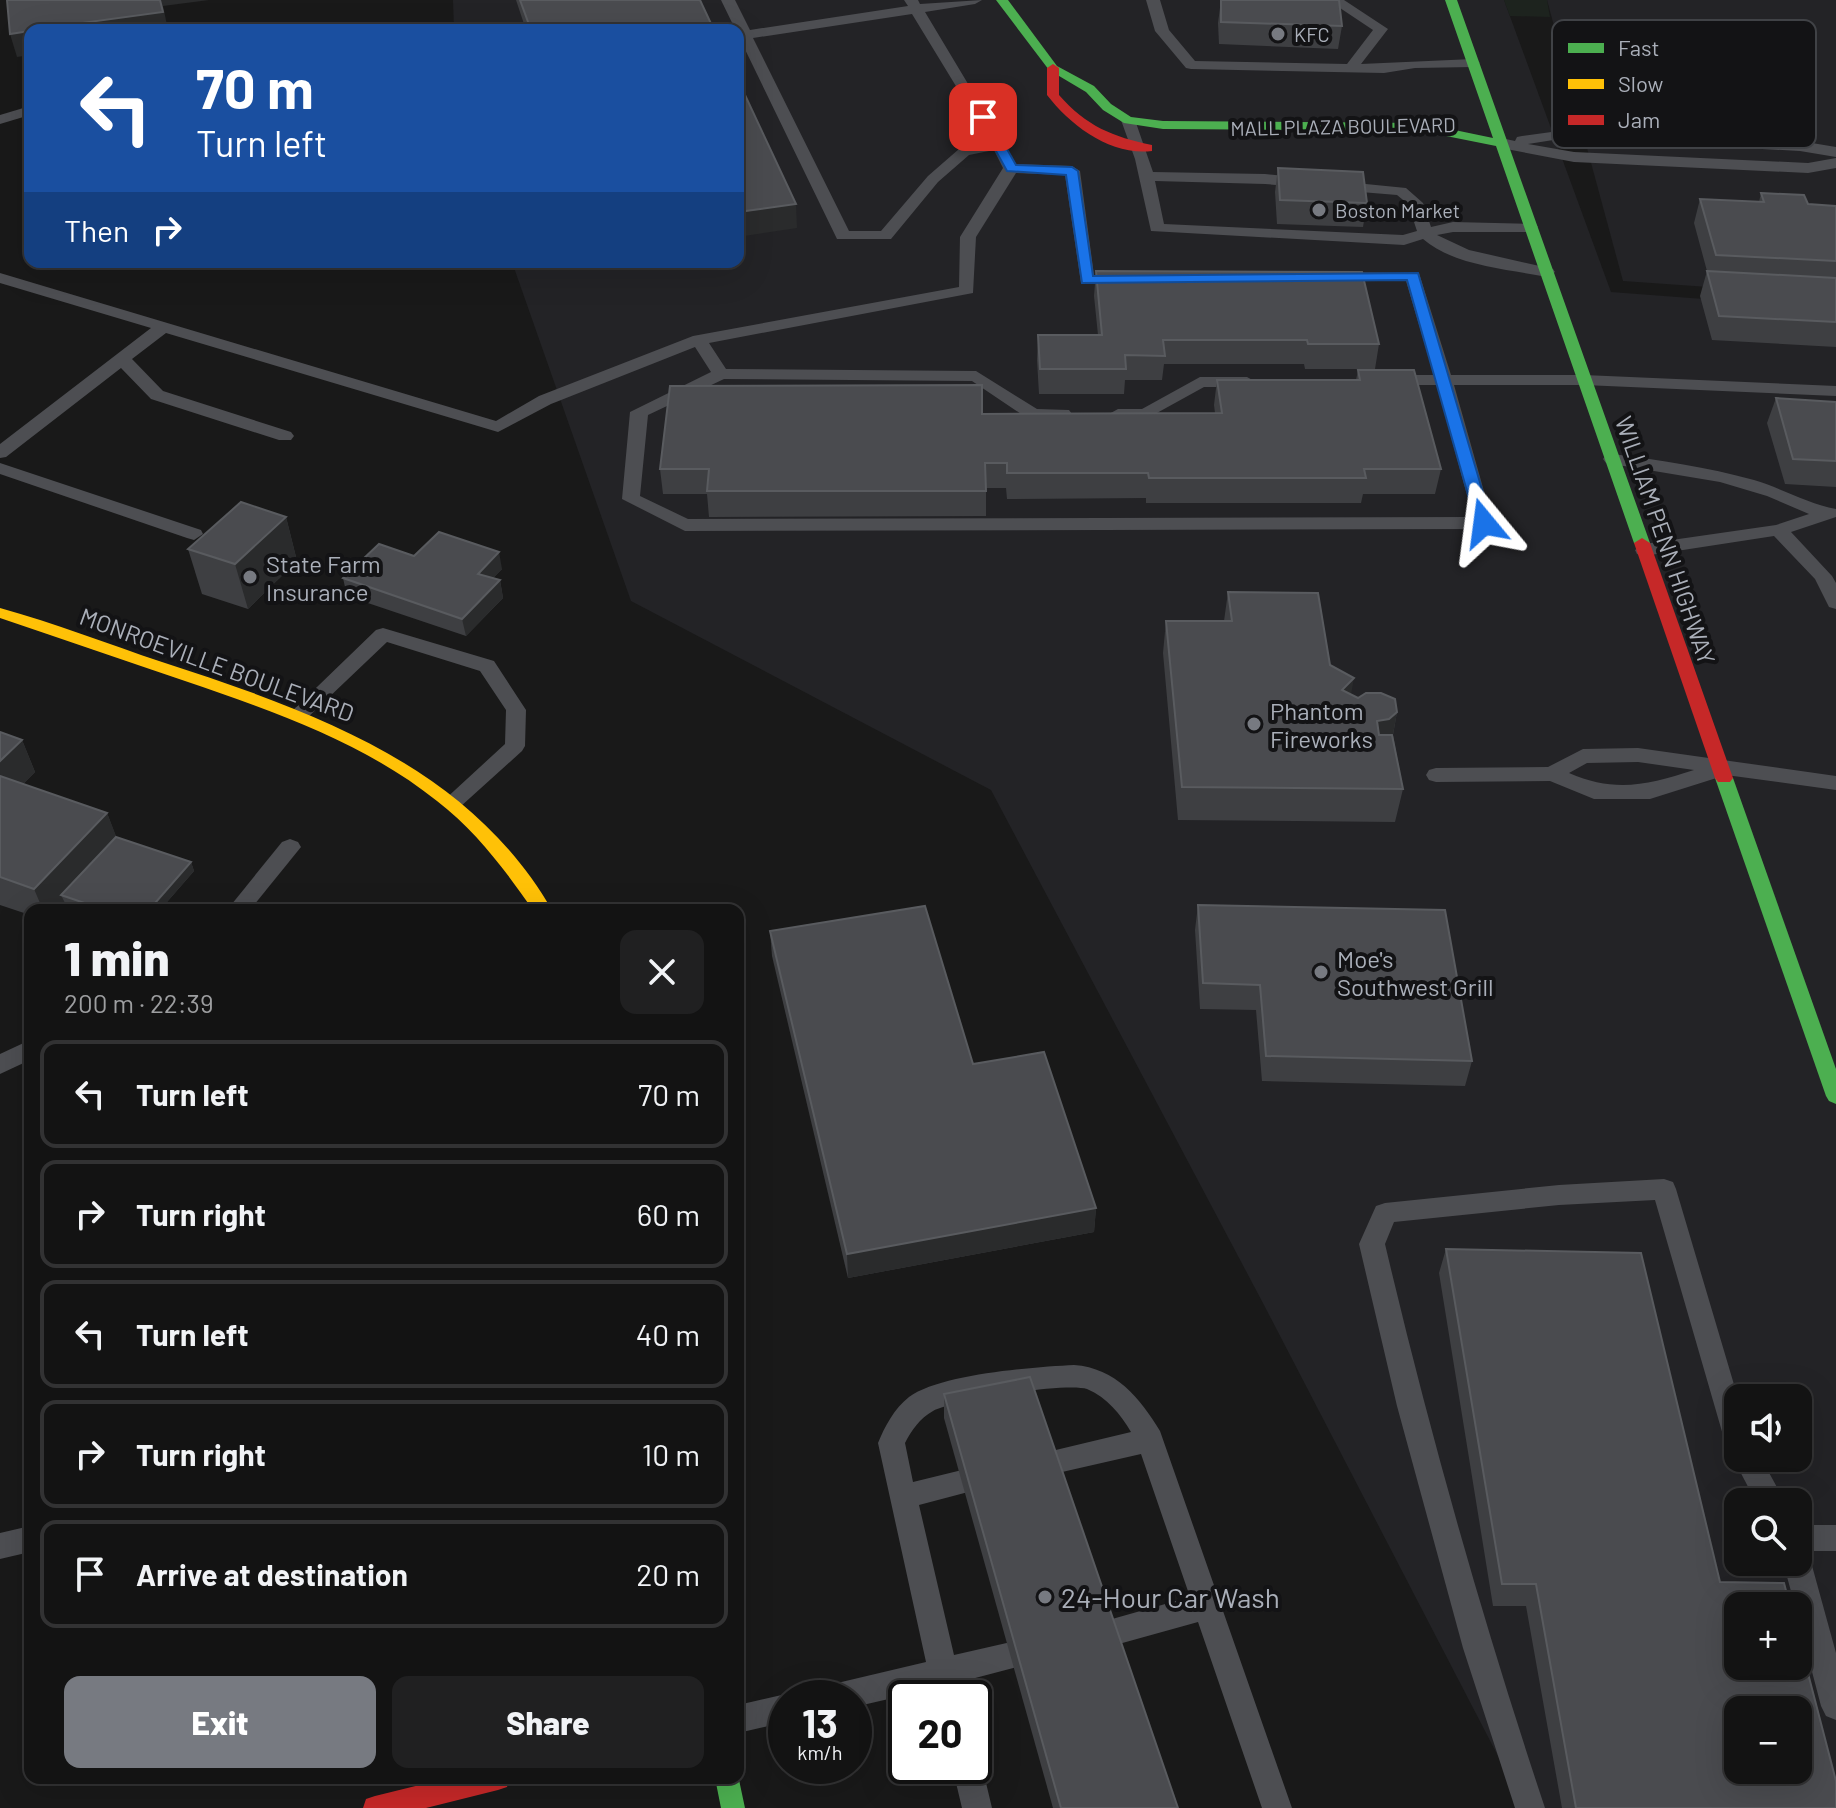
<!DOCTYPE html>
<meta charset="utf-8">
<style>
body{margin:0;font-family:Barlow,sans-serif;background:#202021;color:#f1f3f6;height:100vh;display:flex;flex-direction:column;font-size:30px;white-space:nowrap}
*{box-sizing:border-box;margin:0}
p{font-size:26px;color:#9d9ea0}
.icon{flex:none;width:44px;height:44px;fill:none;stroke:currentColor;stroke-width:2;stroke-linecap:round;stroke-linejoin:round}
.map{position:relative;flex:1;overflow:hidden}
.drawer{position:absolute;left:24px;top:904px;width:720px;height:880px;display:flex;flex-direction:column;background:#131313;border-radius:16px;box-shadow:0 8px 32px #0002,0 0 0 2px #323233}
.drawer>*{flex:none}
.hud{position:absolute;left:24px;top:24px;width:720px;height:244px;border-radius:16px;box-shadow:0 8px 32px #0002,0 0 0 2px #323233;background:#1a4fa0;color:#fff;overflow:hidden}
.fabs{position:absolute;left:1724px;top:1384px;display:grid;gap:16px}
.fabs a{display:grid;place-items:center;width:88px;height:88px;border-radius:16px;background:#131313;box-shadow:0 8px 32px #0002,0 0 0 2px #323233;font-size:40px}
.speed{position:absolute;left:768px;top:1680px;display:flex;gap:16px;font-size:40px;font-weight:700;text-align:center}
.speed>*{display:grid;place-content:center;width:104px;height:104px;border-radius:50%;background:#131313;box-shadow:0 8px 32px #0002,0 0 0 2px #323233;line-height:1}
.speed small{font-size:20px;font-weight:400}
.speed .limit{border:4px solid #111;border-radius:12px;background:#fff;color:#111}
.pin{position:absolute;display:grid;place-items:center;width:68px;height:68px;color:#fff;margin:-34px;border-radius:16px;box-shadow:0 4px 12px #0006}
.me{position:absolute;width:88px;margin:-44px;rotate:344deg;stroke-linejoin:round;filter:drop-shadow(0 0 6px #0008)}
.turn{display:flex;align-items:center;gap:28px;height:168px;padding:0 40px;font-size:36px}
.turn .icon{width:104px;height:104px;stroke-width:2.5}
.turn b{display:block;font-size:56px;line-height:68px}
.then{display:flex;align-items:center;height:76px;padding:0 40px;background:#0003;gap:16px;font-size:30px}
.round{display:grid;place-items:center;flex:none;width:84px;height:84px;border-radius:16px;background:#202021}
.head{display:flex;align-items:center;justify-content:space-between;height:136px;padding:0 40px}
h1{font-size:48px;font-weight:800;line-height:60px}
.primary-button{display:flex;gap:16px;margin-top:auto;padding:16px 40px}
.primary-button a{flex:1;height:92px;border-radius:16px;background:#777a81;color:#fff;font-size:32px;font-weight:800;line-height:92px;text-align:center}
.primary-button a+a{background:#202021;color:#f1f3f6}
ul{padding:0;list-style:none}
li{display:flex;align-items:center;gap:24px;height:108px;margin:0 16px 12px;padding:0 24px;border:4px solid #323233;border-radius:16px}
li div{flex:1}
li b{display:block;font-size:30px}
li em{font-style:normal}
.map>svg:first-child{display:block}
</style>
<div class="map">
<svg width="1836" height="1808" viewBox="0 0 1836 1808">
<rect width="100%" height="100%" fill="#191919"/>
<!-- built -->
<g fill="#232326" fill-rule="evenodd">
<path d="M453,0h1051l107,292 225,17v1499h-311l-261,-503 -273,-515 -360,-189 -119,-339h226v-232h-284zM1738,1398h60v60h-60zM1738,1502h60v60h-60zM1738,1606h60v60h-60zM1738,1710h60v60h-60z"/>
<polygon points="1547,0 1836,0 1836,296 1623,281"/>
</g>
<!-- green -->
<polygon fill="#1d231e" points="1504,0 1547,0 1550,17 1510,16"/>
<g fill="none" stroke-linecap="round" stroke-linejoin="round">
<!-- lane -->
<g fill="#4d4e52" fill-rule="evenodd">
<path d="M721,0h14l15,30 158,-24 -4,-6h14l2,4 62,-4 -7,4 -50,8 91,152 56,2 8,5 14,104h30l8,5 -8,5 -43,-2 -16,-108 -49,-2 -40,64 -3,56 -264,50 17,26 250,2 61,38 32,1 3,4 -3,4h-42l-55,-37 -248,-2 -76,36 -8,81 48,23 785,-2 -36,-132h-48l-9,-5 9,-5h45l-28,-94 -78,-1 -2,-3 8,-5 85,1 32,102h133l252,11v10l-252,-11h-130l39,138 -9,6 -799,2 -63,-32 8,-87 81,-40 -16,-25 -144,57 -53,28 -332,-99 -34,26 31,32 128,41 3,4 -3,4h-12l-128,-41 -30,-31 -115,89 -6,1v-14l151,-116 -151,-45v-10l496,148 43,-25 154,-60 266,-49 1,-50 43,-69 -9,-18 -25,5 -31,27 -47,57h-54zM912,14l78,128 -31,7 -31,27 -47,55h-32l-96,-193z"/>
<polygon points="1146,0 1160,0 1169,30 1195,61 1347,64 1373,30 1328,0 1344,0 1388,29 1361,64 1473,59 1480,63 1473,67 1415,68 1384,73 1191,69 1186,68 1155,31"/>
<polygon points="30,106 30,115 0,124 0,115"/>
<path d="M1128,116l7,4 18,52 112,2 141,14 17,15 8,24 22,-5 83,2 2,3 -8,5h-77l-16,3 32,15 84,19 2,3 -8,5c-39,-8 -93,-11 -124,-38l-19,6 -253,-14 -16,-72 -14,-39zM1155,181l110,3 132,11 11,9 9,27 -14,4 -239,-11z"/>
<polygon points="1566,130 1800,141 1836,147 1836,157 1800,151 1566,138 1528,144 1574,152 1808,163 1836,158 1836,168 1808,173 1574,162 1501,148 1493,143 1501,138 1515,141 1517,137 1522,136"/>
<polygon points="1200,377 1247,377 1256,382 1247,387 1204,387 1146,419 1118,419 1109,414 1118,409 1142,409"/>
<path d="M1612,454c48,6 95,13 142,26 27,8 55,24 82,29v8l-45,15 41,44 4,7v26l-7,-2 -14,-28 -41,-43 -130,20 -7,-2 -2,-4 9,-6 132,-19 33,-11 -42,-18 -47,-14 -114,-19 -3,-4 3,-4z"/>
<polygon points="0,463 201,530 203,534 194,540 187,538 0,474"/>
<polygon points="383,628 494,661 526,710 525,746 522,751 460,807 446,807 442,802 505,744 506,710 480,671 387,642 305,720 298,722 288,715 376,630"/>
<path d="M1638,748l198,28v14l-110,-15 -76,24h-56l-44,-18 -114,1 -7,-2 -3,-5 3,-5 7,-2 112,-1 35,-18zM1638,762l56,8c-46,15 -79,23 -125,3l18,-10z"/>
<polygon points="290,839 298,842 301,847 250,910 227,910 282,842"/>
<polygon points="30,1040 30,1060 0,1074 0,1054"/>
<path d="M1664,1179l9,3 3,7 62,209v60h23l24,44h-29l-23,-44 3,-5 -8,-2 -3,-9 -70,-242 -96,5 -165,17 -9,22c45,191 98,378 160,564h-30l-52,-160 -66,-242 -38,-162 17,-38 9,-3 174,-18z"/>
<path d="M1074,1365c42,3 66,33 86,66l132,377h-30l-64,-186 -90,25 -10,-4 -4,-10 4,-10 92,-26 -49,-143 -92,21 -10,-3 -4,-9 4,-9 92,-22c-10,-17 -24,-35 -44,-43 -20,-7 -135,11 -154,22 -13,7 -22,20 -28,32l8,39 49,-12 10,3 4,9 -4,9 -53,14 35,150 57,-13 10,4 4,10 -4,10 -61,16 4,16h-30l-2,-9 -78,18v-9h-36l5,-10 10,-4 93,-22 -48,-219c7,-17 16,-34 31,-46 32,-23 125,-30 165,-32z"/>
<polygon points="1798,1525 1836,1525 1836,1551 1802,1551 1807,1553 1811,1562 1836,1653 1836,1720 1826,1716 1821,1706 1798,1618 1798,1606 1795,1606 1783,1562 1798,1562"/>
<polygon points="30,1526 30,1552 0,1559 0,1533"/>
<polygon points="786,1694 796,1698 786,1698 786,1722 738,1733 738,1705"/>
<polygon points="974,1754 982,1766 992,1808 962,1808 952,1766 974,1766"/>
</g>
<!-- fast -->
<g fill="#4caf50" fill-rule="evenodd">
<polygon points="996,0 1008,0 1057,66 1094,86 1111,104 1131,117 1163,121 1421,123 1493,138 1445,0 1457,0 1650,543 1647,546 1642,548 1634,543 1496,146 1421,131 1163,129 1124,123 1103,110 1086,92 1049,70"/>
<polygon points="1724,772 1733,778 1836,1069 1836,1104 1829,1101 1826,1096 1715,778"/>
<polygon points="738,1775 745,1808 721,1808 715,1778 738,1778"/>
</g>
<!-- slow -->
<path fill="#ffc107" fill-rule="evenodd" d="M0,608c55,15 108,36 162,54 150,49 306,103 390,248h-19c-28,-40 -57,-79 -96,-109 -74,-59 -164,-90 -252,-120 -62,-21 -123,-42 -185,-63z"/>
<!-- jam -->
<g fill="#c62828" fill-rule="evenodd">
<path d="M1053,64l6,4v27c27,31 54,42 93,50v6c-41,5 -81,-25 -105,-56v-27z"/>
<polygon points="1642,538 1650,543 1733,778 1730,782 1718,782 1715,778 1634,543"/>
<polygon points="448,1778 510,1778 507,1787 498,1790 426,1808 363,1808 366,1799 375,1796"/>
</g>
</g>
<!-- wall -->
<g fill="#3e3f42">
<polygon points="516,0 700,0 714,30 526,30"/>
<polygon points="1221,0 1342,26 1338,49 1219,44 1218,23"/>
<polygon points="1278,168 1367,203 1363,227 1277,224 1275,192"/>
<polygon points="1761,193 1808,204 1836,206 1836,347 1712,340 1700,296 1707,271 1694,223 1700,199 1759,202"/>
<polygon points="1096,271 1379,344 1375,369 1305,369 1304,364 1164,364 1162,380 1125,380 1124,394 1039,394 1037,360 1038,335 1098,335 1094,296"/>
<polygon points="1358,370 1441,469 1435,494 1363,494 1361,503 1146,503 1146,498 1007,499 1006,488 986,488 986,516 709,517 707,494 663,494 660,469 982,414 1215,413 1214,405 1217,380 1356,380"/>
<polygon points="1776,398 1836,402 1836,487 1785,484 1767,423"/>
<polygon points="286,517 297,561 248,609 202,594 188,549"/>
<polygon points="414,556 502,569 493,578 500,580 503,598 466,636 347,596 343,578"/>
<polygon points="1228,592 1330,665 1351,694 1358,698 1397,712 1393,735 1403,789 1395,822 1178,820 1163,653 1166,621 1224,621"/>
<polygon points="0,732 22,740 35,772 23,784 107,813 116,837 191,862 194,871 160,910 83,910 65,903 59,910 30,910 30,915 0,905"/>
<polygon points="1198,905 1472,1061 1465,1086 1262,1081 1256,1010 1200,1009 1195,930"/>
<polygon points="770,931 1096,1208 1094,1232 848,1278 772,956"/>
<polygon points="1446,1249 1720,1582 1836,1808 1562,1808 1526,1606 1493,1606 1439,1273"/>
<polygon points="944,1394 1178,1808 1053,1808 944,1418"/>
</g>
<!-- shaded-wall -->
<g fill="#2a2b2c">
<polygon points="160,0 209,0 163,6 168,30 37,30"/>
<polygon points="30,31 30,55 17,57 10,34"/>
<polygon points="796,204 797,228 738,237 738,212"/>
<polygon points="286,517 297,561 248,609 235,564"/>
<polygon points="499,552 502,569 481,591 478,574"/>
<polygon points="500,580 503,598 466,636 462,619"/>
<polygon points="1354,678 1348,711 1342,690"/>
<polygon points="1397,712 1391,745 1382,752 1377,721"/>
<polygon points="22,740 35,772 2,805 0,801 0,761"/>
<polygon points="107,813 120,846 61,895 65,903 59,910 43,910 34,889"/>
<polygon points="191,862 194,871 160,910 149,910"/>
<polygon points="1096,1208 1094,1232 848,1278 847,1254"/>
</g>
<!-- building -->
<g fill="#4a4b4f" stroke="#595b5f" stroke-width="2" fill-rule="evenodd">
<polygon points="7,0 160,0 163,12 30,30 30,31 10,34"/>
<polygon points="520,0 700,0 714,30 531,30"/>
<polygon points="1221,0 1339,0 1342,26 1221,22"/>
<polygon points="738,80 796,204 738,212"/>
<polygon points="1278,168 1363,172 1367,203 1280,200"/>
<polygon points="1761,193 1804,195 1808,204 1836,206 1836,261 1716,255 1700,199 1764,202"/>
<polygon points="1096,271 1362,272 1379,344 1308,344 1307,340 1163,340 1165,356 1125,355 1126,369 1040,369 1038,335 1102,335"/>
<polygon points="1707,271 1836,278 1836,322 1719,316"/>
<polygon points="1358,370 1414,370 1441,469 1364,469 1366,478 1149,478 1148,473 1007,473 1007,463 985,463 986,491 707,491 709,469 660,469 670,386 982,385 982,414 1222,413 1217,380 1360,380"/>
<polygon points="1776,398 1836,402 1836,461 1793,459"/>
<polygon points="241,502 286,517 235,564 188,549"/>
<polygon points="439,532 499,552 478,574 500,580 462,619 343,578 379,544 414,556"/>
<polygon points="1228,592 1318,593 1330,665 1354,678 1342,690 1358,698 1366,693 1381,693 1395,699 1397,712 1389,719 1377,721 1379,735 1392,735 1403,789 1182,787 1166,621 1232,621"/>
<polygon points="0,732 22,740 0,761"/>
<polygon points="0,776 107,813 34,889 0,877"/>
<polygon points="116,837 191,862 149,910 105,910 61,895"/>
<polygon points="1198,905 1445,910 1472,1061 1266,1056 1260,985 1203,983"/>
<polygon points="925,906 973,1064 1044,1052 1096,1208 847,1254 770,931"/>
<path d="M1446,1249l195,4 79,329 64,1 6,23h-52v60h60v-31l38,146v27h-260l-40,-224h-34zM1738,1710h60v60h-60z"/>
<polygon points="1030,1377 1178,1808 1061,1808 944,1394"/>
</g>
<!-- route -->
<polygon fill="#1a73e8" stroke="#114b97" stroke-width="2" points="983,113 989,117 1016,165 1072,167 1078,171 1093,276 1418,273 1492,523 1489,526 1479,526 1476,523 1407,280 1082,283 1066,175 1007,171 977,117"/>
<!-- markers -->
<g fill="#777a81" stroke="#131315" stroke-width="3">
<circle cx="1278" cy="34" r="8"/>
<circle cx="1319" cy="210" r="8"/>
<circle cx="250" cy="577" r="8"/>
<circle cx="1254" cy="724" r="8"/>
<circle cx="1321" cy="972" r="8"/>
<circle cx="1045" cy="1597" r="8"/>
</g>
<g text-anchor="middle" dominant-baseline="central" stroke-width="8" stroke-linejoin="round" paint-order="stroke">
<!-- far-poi labels -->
<g font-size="20" fill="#aaafb9" stroke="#131315" text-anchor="start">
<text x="1294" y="34">KFC</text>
<text x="1335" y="210">Boston Market</text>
</g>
<!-- far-street labels -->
<g font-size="20" fill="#aaafb9" stroke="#131315">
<text transform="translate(1343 126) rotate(-1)">MALL PLAZA BOULEVARD</text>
</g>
<!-- street labels -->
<g font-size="24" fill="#aaafb9" stroke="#131315">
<text transform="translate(1666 540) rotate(71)">WILLIAM PENN HIGHWAY</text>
<text transform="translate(217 664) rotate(20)">MONROEVILLE BOULEVARD</text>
</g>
<!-- poi labels -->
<g font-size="24" fill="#aaafb9" stroke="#131315" text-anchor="start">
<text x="266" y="563">State Farm<tspan x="266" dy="28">Insurance</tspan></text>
<text x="1270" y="710">Phantom<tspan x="1270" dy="28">Fireworks</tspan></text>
<text x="1337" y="958">Moe's<tspan x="1337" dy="28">Southwest Grill</tspan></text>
</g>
<!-- near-poi labels -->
<g font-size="28" fill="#aaafb9" stroke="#131315" text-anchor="start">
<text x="1061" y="1597">24-Hour Car Wash</text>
</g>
</g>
<!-- legend -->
<rect x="1552" y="20" width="264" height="128" rx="12" fill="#131315" stroke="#404246" stroke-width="2"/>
<rect x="1568" y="43" width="36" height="10" fill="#4caf50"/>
<rect x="1568" y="79" width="36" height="10" fill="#ffc107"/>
<rect x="1568" y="115" width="36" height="10" fill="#c62828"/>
<g font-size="22" fill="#aaafb9">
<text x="1618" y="56">Fast</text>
<text x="1618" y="92">Slow</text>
<text x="1618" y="128">Jam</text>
</g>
</svg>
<div class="fabs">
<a><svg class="icon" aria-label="sound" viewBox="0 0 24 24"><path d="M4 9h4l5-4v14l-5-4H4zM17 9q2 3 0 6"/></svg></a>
<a><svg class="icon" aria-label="search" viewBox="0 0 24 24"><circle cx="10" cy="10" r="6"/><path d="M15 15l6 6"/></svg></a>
<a>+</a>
<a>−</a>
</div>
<div class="speed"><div>13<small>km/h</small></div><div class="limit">20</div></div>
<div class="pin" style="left:983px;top:117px;background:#d93025"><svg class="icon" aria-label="arrive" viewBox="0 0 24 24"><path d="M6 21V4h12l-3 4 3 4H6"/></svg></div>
<svg class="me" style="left:1484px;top:523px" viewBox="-20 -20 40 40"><path d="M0-17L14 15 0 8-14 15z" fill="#1a73e8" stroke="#fff" stroke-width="4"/></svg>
<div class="hud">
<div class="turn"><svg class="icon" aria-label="left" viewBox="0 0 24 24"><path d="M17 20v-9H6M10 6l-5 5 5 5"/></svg><div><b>70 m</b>Turn left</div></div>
<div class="then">Then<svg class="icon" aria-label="right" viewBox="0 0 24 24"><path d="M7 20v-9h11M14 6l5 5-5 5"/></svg></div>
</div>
<section class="drawer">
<div class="head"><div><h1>1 min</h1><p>200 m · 22:39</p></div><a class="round"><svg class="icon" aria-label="close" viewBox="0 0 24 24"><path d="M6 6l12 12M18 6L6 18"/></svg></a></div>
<ul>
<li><svg class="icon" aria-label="left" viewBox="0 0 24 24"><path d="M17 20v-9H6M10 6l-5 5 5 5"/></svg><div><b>Turn left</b></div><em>70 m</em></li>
<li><svg class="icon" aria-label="right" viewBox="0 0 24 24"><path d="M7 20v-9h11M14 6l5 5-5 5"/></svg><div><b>Turn right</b></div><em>60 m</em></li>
<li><svg class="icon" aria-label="left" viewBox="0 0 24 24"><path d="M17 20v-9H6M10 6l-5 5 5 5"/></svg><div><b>Turn left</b></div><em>40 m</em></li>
<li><svg class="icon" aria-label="right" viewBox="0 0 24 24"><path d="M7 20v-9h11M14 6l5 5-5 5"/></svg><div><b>Turn right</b></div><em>10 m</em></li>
<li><svg class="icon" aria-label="arrive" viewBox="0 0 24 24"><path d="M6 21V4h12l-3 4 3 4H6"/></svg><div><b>Arrive at destination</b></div><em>20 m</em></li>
</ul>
<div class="primary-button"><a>Exit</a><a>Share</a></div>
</section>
</div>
